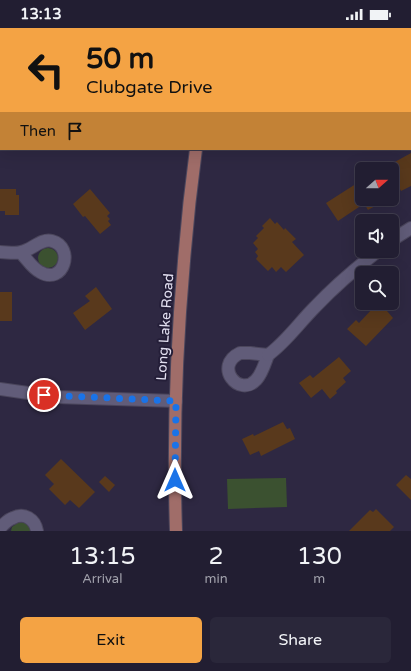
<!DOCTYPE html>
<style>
body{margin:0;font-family:"Varela Round",sans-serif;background:#2a273a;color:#f1f3f6;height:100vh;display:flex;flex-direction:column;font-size:15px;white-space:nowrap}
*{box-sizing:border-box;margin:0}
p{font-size:13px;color:#a2a2ac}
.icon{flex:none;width:22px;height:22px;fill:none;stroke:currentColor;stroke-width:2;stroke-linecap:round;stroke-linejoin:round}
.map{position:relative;height:503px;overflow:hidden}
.details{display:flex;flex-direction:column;background:#221e32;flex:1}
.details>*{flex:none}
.guide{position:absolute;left:0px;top:0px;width:411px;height:122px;box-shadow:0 4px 16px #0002,0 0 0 1px #3f3c4d;background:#f4a344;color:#111;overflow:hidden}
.needle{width:26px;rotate:69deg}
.controls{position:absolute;left:355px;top:134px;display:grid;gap:8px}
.controls a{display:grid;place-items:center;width:44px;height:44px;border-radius:6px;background:#221e32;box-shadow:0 4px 16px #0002,0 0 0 1px #3f3c4d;font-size:20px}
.pin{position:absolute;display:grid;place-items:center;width:34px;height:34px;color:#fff;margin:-17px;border:2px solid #fff;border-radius:50%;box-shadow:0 1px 4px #0007}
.me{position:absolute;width:44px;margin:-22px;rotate:0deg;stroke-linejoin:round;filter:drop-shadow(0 0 3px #0008)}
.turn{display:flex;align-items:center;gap:14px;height:84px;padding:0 20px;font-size:18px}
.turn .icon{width:52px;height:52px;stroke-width:2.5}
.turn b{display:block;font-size:28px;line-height:34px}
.then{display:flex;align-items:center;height:38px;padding:0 20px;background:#0003;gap:8px;font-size:15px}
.eta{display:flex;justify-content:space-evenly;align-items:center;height:68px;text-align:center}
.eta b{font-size:24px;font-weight:600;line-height:28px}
.cta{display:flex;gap:8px;margin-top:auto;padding:8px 20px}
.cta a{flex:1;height:46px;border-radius:6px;background:#f4a344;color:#111;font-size:16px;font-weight:600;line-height:46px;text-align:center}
.cta a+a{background:#2a273a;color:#f1f3f6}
.status{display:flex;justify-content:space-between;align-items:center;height:28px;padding:0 20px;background:#221e32;direction:ltr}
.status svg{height:11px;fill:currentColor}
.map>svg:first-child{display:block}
</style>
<div class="status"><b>13:13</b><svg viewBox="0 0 49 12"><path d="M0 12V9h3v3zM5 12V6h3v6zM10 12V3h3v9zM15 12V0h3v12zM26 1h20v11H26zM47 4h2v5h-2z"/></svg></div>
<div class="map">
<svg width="411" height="503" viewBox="0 0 411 503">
<rect width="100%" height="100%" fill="#2e2842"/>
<!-- green -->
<g fill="#3b5130">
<circle cx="48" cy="230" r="10"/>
<polygon points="286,450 287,479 228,481 227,451"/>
<path d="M19,494c7,0 10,3 12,9h-20l1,-4z"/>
</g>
<!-- building -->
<g fill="#59391c">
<polygon points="411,125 411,158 401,163 392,145 392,143 396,141 393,135"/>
<polygon points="362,152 362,171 373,171 377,177 368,182 362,172 362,177 338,193 326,175"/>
<polygon points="0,161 16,161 16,167 19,167 19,187 5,187 5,183 0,183"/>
<polygon points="90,161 110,185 107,188 110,191 108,193 111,197 100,206 85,188 83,189 73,176"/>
<polygon points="270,190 275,196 277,194 284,202 285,200 296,211 292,214 304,227 286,244 281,239 276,244 272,239 268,243 256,231 258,228 255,224 258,221 253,215 258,210 256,208 264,200 262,198"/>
<polygon points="96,259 112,281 85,302 73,285 90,273 85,268"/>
<rect x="0" y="264" width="12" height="29"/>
<polygon points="369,275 382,275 389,281 387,283 393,290 366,318 347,301 356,292 359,295 374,279"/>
<polygon points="339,329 351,343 343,350 346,354 336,363 337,365 330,371 322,361 311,370 299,355 310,347 313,350"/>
<polygon points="283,394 287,401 290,400 295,411 261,428 259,423 250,427 242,411 253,406 254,408"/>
<polygon points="61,431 95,464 79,480 70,472 65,477 49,461 54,456 45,447"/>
<polygon points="406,447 411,451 411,472 396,457"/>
<polygon points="105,448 115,457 109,464 99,454"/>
<polygon points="376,481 394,499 390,503 349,503 370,482 373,484"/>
</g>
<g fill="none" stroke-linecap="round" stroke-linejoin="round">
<defs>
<g id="minor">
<polyline points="383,0 384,1"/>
<polyline points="0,13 1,14"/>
<polyline points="410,29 411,30"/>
<polyline points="392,212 411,200"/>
<path d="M0,224c7,0 15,2 21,0 11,-2 20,-14 31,-11 23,6 12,45 -12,31 -8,-4 -13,-13 -19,-19"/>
<path d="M240,325h10l18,2c-3,8 -6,19 -12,25 -17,18 -43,-14 -16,-27z"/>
<path d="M268,327c18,-13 31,-32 47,-48 20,-21 41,-39 63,-56"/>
<polyline points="0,361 56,369 176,373"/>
<path d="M0,500c4,-4 7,-8 13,-10 11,-6 22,1 24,13"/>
</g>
<g id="major">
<polyline points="216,1 216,0"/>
<path d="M176,503c-3,-90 0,-180 8,-270 3,-38 7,-75 12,-112"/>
</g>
</defs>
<!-- minor casing -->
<use href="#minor" stroke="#4b465c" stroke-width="14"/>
<!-- major casing -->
<use href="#major" stroke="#4b465c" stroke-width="14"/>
<!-- minor -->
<use href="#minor" stroke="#615c79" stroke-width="12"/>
<!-- major -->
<use href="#major" stroke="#a06d69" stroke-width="12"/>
</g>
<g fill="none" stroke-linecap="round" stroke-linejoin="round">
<!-- route -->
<polyline stroke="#1a73e8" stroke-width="7" stroke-dasharray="0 12.6" points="44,367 176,373 175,452"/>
</g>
<g text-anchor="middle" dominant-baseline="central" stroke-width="4" stroke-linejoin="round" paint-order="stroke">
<!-- street labels -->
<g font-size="14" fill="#e1deef" stroke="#241e38">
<text transform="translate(165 299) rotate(-86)">Long Lake Road</text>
</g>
</g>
</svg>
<div class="controls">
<a><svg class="needle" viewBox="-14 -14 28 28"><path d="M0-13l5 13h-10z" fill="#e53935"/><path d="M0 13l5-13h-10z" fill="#a2a2ac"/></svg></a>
<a><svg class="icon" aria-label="sound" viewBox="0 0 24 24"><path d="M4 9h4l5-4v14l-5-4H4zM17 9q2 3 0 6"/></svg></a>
<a><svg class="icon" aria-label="search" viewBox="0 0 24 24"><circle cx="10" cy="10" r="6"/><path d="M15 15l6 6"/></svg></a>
</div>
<div class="pin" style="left:44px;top:367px;background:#d93025"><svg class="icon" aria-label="arrive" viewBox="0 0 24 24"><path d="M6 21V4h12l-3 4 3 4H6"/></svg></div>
<svg class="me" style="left:175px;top:452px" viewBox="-20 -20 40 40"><path d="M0-17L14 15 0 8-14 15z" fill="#1a73e8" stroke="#fff" stroke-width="4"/></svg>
<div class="guide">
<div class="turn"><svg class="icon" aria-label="left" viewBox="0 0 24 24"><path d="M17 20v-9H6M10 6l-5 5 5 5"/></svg><div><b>50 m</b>Clubgate Drive</div></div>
<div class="then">Then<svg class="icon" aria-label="arrive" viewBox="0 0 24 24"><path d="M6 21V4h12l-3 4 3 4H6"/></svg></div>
</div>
</div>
<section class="details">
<div class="eta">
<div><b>13:15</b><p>Arrival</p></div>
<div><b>2</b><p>min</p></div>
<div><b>130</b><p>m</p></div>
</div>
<div class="cta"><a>Exit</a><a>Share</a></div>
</section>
